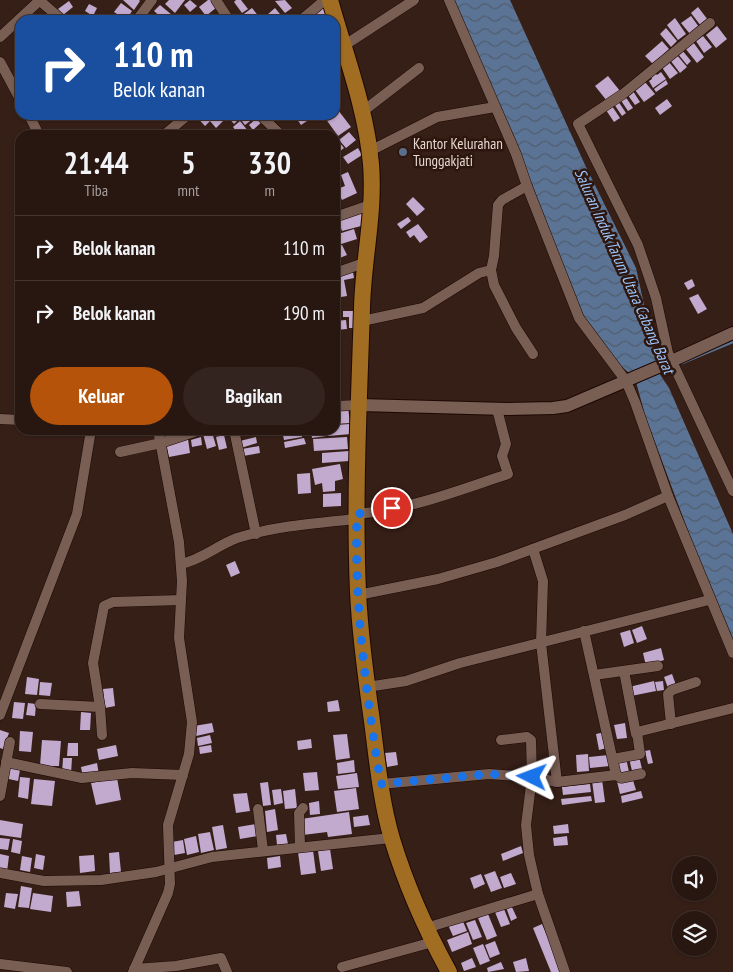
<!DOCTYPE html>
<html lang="id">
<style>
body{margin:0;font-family:"PT Sans Narrow",sans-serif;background:#34241f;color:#f1f3f6;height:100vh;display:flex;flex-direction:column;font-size:19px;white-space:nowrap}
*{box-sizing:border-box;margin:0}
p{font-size:16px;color:#a59f9f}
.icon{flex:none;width:28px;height:28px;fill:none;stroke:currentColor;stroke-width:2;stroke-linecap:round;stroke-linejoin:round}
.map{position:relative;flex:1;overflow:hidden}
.details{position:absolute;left:15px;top:130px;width:325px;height:305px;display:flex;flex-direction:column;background:#281711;border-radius:15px;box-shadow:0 1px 4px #0004,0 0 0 1px #443631}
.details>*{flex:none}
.banner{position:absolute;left:15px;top:15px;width:325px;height:105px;border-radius:15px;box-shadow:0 1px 4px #0004,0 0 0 1px #443631;background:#1a4fa0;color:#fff;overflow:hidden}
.fabs{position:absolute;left:672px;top:856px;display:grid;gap:10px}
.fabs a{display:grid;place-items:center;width:45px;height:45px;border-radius:50%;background:#281711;box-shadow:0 1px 4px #0004,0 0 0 1px #443631;font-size:25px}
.pin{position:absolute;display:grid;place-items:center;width:42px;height:42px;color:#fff;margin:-21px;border:2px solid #fff;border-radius:50%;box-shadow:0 1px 5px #0007}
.me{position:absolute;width:55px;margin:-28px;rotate:273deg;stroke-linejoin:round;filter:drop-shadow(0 0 4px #0008)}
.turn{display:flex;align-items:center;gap:18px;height:105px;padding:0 15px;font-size:22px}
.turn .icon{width:65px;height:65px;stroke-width:2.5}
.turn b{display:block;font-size:35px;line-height:42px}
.eta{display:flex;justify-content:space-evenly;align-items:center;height:85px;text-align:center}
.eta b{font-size:30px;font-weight:800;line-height:35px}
.primary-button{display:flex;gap:10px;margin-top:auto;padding:10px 15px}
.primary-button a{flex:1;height:58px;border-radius:30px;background:#b45309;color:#fff;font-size:20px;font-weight:800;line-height:58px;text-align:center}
.primary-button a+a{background:#34241f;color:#f1f3f6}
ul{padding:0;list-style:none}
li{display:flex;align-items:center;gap:15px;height:65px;padding:0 15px;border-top:1px solid #443631}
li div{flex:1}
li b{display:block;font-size:19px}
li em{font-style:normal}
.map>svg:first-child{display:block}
</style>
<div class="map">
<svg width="733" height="972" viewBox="0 0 733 972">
<defs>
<pattern id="water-waves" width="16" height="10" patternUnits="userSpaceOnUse" patternTransform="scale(1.25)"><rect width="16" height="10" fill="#5b7495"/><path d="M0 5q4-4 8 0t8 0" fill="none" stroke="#515d6e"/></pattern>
</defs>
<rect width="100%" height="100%" fill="#361f17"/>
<!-- water -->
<polygon fill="url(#water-waves)" points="454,0 510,0 586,167 636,268 659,373 669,388 733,534 733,642 710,590 645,415 635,378 621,366 586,322"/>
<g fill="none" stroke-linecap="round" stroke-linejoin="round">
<!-- stream -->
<polyline stroke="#5b7495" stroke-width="2.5" points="682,363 733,342"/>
</g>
<!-- building -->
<g fill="#c2a9ce">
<polygon points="123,0 139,0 140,1 134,10"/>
<polygon points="169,0 185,0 175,13 165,4"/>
<polygon points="190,0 197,6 190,12 184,5"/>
<polygon points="208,0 211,0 217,7 206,16 199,7"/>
<polygon points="236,0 241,0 248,9 242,13 234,2"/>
<polygon points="285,0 292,8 285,13 275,1"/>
<polygon points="69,1 73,7 63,15 58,9"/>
<polygon points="121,3 132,11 126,20 114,12"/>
<polygon points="89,4 97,8 93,16 85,11"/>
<polygon points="322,4 330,17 326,20 314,20 309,14"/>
<polygon points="160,5 172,15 167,20 164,20 154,11"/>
<polygon points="698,7 708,20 701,26 691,13"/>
<polygon points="252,8 260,18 245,20 241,16"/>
<polygon points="275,8 285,20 271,20 267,15"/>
<polygon points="691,16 699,27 690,34 681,23"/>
<polygon points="675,18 686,34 678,40 667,25"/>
<polygon points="717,26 727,39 716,48 706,35"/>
<polygon points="666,28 677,41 671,47 660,34"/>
<polygon points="703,36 712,47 704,53 696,41"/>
<polygon points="662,41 669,49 653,64 645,56"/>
<polygon points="693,42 704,57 697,63 685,48"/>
<polygon points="682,50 691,61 687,65 678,54"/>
<polygon points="676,54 687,67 680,73 670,60"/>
<polygon points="668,61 678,73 670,79 661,66"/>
<polygon points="654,72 657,75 661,72 666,79 653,88 649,81 652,79 650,75"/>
<polygon points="608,76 620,91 607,101 595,86"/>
<polygon points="666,80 668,84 656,92 654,89"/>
<polygon points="645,82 655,94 644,102 635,90"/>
<polygon points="633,91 640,102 635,105 627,94"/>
<polygon points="625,96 633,108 628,111 620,99"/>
<polygon points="667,99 672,106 660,115 655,108"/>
<polygon points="618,101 626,113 622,116 614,104"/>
<polygon points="335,106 351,127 338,136 323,115 335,115"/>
<polygon points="612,106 620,118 614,122 606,110"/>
<polygon points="195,115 223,115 226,118 216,128 210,121 205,126"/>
<polygon points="230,115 243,115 234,124 228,117"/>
<polygon points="247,115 258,115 245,125 241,120"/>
<polygon points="260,115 264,120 253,130 249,125"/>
<polygon points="302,115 316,115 301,125 297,119"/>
<polygon points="240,121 248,131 243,135 239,135 233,127"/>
<polygon points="349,132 356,140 346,148 339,140"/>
<polygon points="338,141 344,148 335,155 335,144"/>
<polygon points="358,148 362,155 348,164 343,157"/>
<polygon points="348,172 357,193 342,200 337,189 345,186 341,175"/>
<polygon points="413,197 425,209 417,216 406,204"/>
<polygon points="361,212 365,225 342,231 338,218"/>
<polygon points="408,217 411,221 401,229 397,224"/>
<polygon points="418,224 428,237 420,243 414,235 410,238 406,232"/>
<polygon points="354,229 357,239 338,245 335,235"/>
<polygon points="342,245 347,255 335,260 335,248"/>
<polygon points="353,272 354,278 344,280 347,296 341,297 337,276"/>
<polygon points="692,279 695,286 688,290 684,283"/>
<polygon points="698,294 707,309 698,314 689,298"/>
<polygon points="343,311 356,311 356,328 349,328 349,317 343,317"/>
<polygon points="346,320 347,329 335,330 335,321"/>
<polygon points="348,407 350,423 335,424 335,408"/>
<polygon points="350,424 351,434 328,436 328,430 335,430 335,425"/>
<polygon points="282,430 301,430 302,437 284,440"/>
<polygon points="311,430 326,430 326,436 312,438"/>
<polygon points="212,432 216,446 207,449 203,434"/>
<polygon points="224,435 227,448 219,450 216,437"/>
<polygon points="201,437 202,445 192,447 191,440"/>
<polygon points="256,437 257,443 241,448 240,441"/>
<polygon points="347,437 348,449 314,451 313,439"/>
<polygon points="304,438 306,444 285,448 284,442"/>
<polygon points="188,439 190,453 169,457 166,443"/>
<polygon points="259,446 260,453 243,456 242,449"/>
<polygon points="349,451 349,461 322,463 322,453"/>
<polygon points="340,464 343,479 335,481 335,491 323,492 322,483 315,485 312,469"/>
<polygon points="310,473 311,493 298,494 297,474"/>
<polygon points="341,493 341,506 323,507 323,494"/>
<polygon points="235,561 240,573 231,577 226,565"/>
<polygon points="642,626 647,639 637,643 632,630"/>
<polygon points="630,630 634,643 624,647 620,633"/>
<polygon points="661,648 664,660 646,666 643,653"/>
<polygon points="672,674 676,685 668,688 664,677"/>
<polygon points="27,677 39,679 37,695 25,694"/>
<polygon points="654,681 656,691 631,696 629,687"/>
<polygon points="663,681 664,690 657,691 655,682"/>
<polygon points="40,682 52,683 50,696 39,695"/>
<polygon points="113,688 115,706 105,708 103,689"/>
<polygon points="338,700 340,711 328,712 327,702"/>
<polygon points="14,702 25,703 23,719 12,718"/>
<polygon points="28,703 36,704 35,716 26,715"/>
<polygon points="81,712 91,713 90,730 80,730"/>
<polygon points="212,723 214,732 196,736 194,726"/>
<polygon points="625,723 627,738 617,739 614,725"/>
<polygon points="0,730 9,733 3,749 0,748"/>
<polygon points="20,731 33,732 31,752 19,751"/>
<polygon points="605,732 607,748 599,750 596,734"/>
<polygon points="347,734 350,758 336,760 333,735"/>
<polygon points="210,735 212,743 198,746 197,738"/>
<polygon points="311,739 312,748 298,750 297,741"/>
<polygon points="42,740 61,741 59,766 40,766"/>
<polygon points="68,743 78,743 78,756 67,756"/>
<polygon points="116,745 118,756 99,760 97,749"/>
<polygon points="211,745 212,752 200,754 199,747"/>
<polygon points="650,750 653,763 648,764 645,751"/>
<polygon points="396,752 398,765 387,767 385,753"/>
<polygon points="588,754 589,771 577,772 576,755"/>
<polygon points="609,755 610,766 590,768 589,757"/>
<polygon points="639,756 642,769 632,771 629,758"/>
<polygon points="63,758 72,758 71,774 62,774"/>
<polygon points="626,758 629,772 620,773 617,760"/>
<polygon points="354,760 355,772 338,774 337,763"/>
<polygon points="97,763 99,775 83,778 81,767"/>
<polygon points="7,767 20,770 18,781 4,778"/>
<polygon points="317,772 319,790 305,791 303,773"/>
<polygon points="357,773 359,787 338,789 336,776"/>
<polygon points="20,777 30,778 28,799 18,797"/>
<polygon points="632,777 636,790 620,794 617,781"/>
<polygon points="117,778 121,800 96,805 91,783"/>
<polygon points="34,779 55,781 52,806 31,804"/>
<polygon points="602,779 605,802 595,803 592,781"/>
<polygon points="268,782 271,805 263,806 260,783"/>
<polygon points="590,784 591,792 563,795 562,787"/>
<polygon points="356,788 359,809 337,812 334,791"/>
<polygon points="281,789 283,803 274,805 272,790"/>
<polygon points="295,789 297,808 285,809 283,791"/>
<polygon points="641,791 643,798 622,803 621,796"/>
<polygon points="247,793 250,811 236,813 233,794"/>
<polygon points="591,796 592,801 562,805 561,799"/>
<polygon points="319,801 320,814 310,815 309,803"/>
<polygon points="275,809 278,830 267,832 265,811"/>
<polygon points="349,812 352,834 328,837 327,832 303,835 301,819"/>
<polygon points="368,815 370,825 354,827 353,817"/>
<polygon points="0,820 23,824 21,838 0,835"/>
<polygon points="256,824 258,836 240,839 238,827"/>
<polygon points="568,824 569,833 554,834 553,826"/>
<polygon points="223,825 227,848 216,850 212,827"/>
<polygon points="210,832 214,850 201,853 198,834"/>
<polygon points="286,834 288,844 277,845 276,835"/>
<polygon points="196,836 199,852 187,855 184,839"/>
<polygon points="567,836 568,845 554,846 553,838"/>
<polygon points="0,838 10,839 8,850 0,849"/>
<polygon points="13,839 22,841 20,854 11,852"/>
<polygon points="183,840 185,853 174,855 172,842"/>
<polygon points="521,846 523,853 503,861 501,854"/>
<polygon points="330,849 333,869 321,871 318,851"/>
<polygon points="313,850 316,873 301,875 298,852"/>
<polygon points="119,852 121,872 110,873 109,853"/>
<polygon points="0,854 9,856 7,872 0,871"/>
<polygon points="36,854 45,856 43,870 34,868"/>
<polygon points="94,855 95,871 80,873 79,856"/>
<polygon points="22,856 32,858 30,872 20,870"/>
<polygon points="280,856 281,867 268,869 267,858"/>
<polygon points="495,871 502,888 491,892 484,875"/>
<polygon points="511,873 516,884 504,888 500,877"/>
<polygon points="481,874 485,884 474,889 470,878"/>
<polygon points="21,886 32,888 29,908 18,907"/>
<polygon points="79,891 81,906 67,907 66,892"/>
<polygon points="6,893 18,894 15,909 4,907"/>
<polygon points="33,893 53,896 51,912 30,909"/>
<polygon points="511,905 517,918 511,921 506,907"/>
<polygon points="504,909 510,924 501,927 495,912"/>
<polygon points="488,914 497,936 487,940 478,918"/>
<polygon points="462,919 467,931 453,936 448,925"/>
<polygon points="475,920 482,937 473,940 466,923"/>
<polygon points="542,924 562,971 559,972 551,972 533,928"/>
<polygon points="468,932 472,944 452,952 447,940"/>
<polygon points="495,941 500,954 490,958 485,945"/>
<polygon points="483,944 490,961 480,965 473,948"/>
<polygon points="472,958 476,967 464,971 461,963"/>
<polygon points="526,958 529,971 516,972 513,962"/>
<polygon points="501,962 504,969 488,972 487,968"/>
</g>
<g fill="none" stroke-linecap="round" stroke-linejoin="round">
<defs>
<g id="minor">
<polyline points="39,0 62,20"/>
<polyline points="216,0 229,20"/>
<polyline points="449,0 516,154 527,186 579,318 626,381 635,402 668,496 733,653"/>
<polyline points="137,20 152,0"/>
<polyline points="301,20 325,0"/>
<polyline points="710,23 623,94 578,124 638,245 656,298 668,353 733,491"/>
<polyline points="0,37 40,0"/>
<polyline points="345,45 414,0"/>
<polyline points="0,62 20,99"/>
<polyline points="362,112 419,68"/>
<polyline points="29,115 39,135"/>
<polyline points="260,115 281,135"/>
<polyline points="164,135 188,115"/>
<polyline points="370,151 437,117 495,107"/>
<polyline points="527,186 502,200 498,205 494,256 491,270 494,285 516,328 533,354"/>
<polyline points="335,212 338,215 341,215 373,204"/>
<polyline points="335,273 364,263"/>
<polyline points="362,321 423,308 479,273 491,270"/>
<polyline points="335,406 360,405"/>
<polyline points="0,419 20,420"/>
<polyline points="234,430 256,534"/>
<polyline points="120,452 161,443 200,430"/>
<path d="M357,514c52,-4 102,-24 151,-40l-6,-18 4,-12 -9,-35"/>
<polyline points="533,549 543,581 541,643 557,782"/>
<path d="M181,564c20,-4 37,-19 56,-26 38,-12 80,-15 119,-19"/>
<polyline points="358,595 438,579 497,562 625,515 668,496"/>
<polyline points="584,631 616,775 621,778 641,774"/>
<polyline points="624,671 636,734"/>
<polyline points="594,675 658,666"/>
<polyline points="367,687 406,681 460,663 709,600"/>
<polyline points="40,704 100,707"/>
<polyline points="0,715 77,514 91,430"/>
<polyline points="671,724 668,694 672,690 696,682"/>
<polyline points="102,735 100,707 93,663 104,606 113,602 181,600"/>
<polyline points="613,759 640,754 637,732 733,708"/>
<polyline points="6,762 82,778 132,773 183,775"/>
<polyline points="381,784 489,774 532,777 557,782 616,775"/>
<polyline points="0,796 10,742"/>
<polyline points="258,809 263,850"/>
<polyline points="300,846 299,813 303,808"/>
<polyline points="0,873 44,881 101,880 156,872 212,857 391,838"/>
<polyline points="538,894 565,972"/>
<polyline points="426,928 538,894 529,855 526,825 532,777 531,740 527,737 501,740"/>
<polyline points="0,964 67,972"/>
<polyline points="342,967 433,942"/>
<polyline points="134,969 176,966 221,958 227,972"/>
<polyline points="133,972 168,893 170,884 168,825 189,754 192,722 179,638 182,581 179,542 158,430"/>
</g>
<polyline id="tertiary" points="360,405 506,409 553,408 567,406 663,365 733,333"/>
<path id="primary" d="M330,0c15,54 36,108 41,164 4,49 -8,96 -9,144 -3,95 -8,190 -4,284 2,43 8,87 14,129 5,39 9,81 20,118 14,46 34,91 57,133"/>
</defs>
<!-- minor casing -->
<use href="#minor" stroke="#1d0803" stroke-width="11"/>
<!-- tertiary casing -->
<use href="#tertiary" stroke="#1d0803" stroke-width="14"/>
<!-- primary casing -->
<use href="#primary" stroke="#1d0803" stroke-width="18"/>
<!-- minor -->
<use href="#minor" stroke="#795e54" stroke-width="10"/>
<!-- tertiary -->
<use href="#tertiary" stroke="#795e54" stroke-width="12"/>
<!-- primary -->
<use href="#primary" stroke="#a06d22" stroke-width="16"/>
</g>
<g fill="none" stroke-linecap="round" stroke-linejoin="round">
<!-- route -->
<path stroke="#1a73e8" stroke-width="9" stroke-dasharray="0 16.2" d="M392,508l-35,6c-3,89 9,181 24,270l108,-10 43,3"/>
</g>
<!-- markers -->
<circle fill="#5c6f8a" stroke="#2c160e" stroke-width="2" cx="403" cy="152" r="5"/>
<g text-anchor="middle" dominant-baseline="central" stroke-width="5" stroke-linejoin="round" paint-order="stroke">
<!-- poi labels -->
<g font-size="15" fill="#e7d7d1" stroke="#2c160e" text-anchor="start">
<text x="413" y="143">Kantor Kelurahan<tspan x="413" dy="17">Tunggakjati</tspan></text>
</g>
<!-- water labels -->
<g font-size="16" font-style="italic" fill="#9ac3f9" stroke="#2c160e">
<text transform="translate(625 271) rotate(66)">Saluran Induk Tarum Utara Cabang Barat</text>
</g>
</g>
</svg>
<div class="fabs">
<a><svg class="icon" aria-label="sound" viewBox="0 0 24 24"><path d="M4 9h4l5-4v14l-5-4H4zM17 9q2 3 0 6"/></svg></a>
<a><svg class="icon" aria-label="layers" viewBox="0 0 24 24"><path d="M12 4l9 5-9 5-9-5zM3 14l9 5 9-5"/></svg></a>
</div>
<div class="pin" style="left:392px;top:508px;background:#d93025"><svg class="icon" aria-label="arrive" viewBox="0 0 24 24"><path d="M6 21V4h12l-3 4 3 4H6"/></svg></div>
<svg class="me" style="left:532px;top:777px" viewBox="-20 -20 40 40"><path d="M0-17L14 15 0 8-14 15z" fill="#1a73e8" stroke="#fff" stroke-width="4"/></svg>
<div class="banner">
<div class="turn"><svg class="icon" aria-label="right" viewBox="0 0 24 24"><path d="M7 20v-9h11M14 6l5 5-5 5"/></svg><div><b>110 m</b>Belok kanan</div></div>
</div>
<section class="details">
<div class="eta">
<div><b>21:44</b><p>Tiba</p></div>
<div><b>5</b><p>mnt</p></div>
<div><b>330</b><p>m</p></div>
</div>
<ul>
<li><svg class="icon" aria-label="right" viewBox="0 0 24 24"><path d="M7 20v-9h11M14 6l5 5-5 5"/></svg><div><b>Belok kanan</b></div><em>110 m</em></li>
<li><svg class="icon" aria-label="right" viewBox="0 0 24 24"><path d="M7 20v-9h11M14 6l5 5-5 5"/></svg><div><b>Belok kanan</b></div><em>190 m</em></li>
</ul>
<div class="primary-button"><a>Keluar</a><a>Bagikan</a></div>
</section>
</div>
